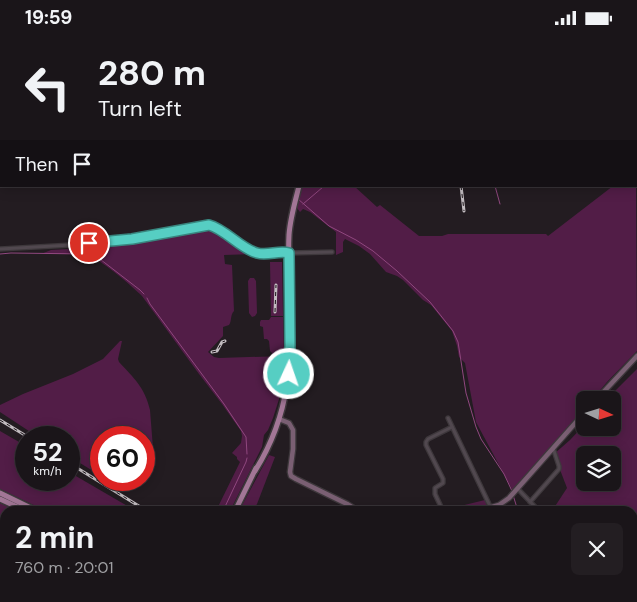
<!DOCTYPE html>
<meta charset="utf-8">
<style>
body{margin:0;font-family:"DM Sans",sans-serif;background:#231e22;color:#f1f3f6;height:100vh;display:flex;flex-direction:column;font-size:19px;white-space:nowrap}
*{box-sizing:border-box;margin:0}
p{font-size:16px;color:#9f9fa2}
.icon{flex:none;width:28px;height:28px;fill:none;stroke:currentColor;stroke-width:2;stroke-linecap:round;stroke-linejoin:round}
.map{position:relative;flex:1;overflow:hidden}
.drawer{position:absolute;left:0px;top:471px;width:638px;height:96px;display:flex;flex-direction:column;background:#1a1519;border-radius:15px 15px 0 0;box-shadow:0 2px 12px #0003,0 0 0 1px #383438}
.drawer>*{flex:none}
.top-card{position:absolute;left:0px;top:0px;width:638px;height:152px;box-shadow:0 2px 12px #0003,0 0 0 1px #383438;background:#1a1519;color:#f1f3f6;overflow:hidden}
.needle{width:32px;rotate:94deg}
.fabs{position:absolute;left:576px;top:356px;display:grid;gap:10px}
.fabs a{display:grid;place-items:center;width:45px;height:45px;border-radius:8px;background:#1a1519;box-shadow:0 2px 12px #0003,0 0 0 1px #383438;font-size:25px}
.speed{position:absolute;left:15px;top:391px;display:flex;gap:10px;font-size:25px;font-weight:700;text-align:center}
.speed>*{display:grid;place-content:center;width:65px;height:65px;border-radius:50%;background:#1a1519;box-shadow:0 2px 12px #0003,0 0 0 1px #383438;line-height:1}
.speed small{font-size:12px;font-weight:400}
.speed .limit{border:8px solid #d22;background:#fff;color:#111}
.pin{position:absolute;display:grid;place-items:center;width:42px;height:42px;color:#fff;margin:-21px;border:2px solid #fff;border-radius:50%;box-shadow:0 1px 5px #0007}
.me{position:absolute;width:55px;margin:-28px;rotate:3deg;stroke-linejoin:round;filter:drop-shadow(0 0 4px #0008)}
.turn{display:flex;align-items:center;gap:18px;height:105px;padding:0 15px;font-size:22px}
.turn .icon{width:65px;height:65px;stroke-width:2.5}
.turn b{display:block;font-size:35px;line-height:42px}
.then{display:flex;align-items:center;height:48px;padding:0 15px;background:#0003;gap:10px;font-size:19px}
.round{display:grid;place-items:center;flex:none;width:52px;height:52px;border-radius:8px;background:#231e22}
.summary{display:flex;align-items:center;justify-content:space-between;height:85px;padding:0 15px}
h1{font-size:30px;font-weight:700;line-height:38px}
.status{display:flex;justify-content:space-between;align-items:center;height:35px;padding:0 25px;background:#1a1519;direction:ltr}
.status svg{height:14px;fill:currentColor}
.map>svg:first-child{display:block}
</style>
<div class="status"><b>19:59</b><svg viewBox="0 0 49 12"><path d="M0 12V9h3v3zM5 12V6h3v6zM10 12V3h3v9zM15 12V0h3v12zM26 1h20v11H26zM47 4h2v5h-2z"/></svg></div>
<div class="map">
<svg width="637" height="567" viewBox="0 0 637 567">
<rect width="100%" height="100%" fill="#231c21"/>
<!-- green -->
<g fill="#521d47" fill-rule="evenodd">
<polygon points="636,138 637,316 607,347 592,365 585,365 585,373 542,425 513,456 476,387 465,328 459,322 457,311 452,296 431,270 423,265 403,245 397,241 386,237 370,219 359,211 345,204 343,207 343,217 336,220 336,197 310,177 303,174 300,177 297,173 301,151 354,151 377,172 380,170 419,201 442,201 448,199 546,199 548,201 613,151 636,151"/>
<path d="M211,192l43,27 -30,1 1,9 7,1 2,46c-4,4 -2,10 -5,14l-6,2v9l-15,16 6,5 5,1 65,-2 -4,40 -7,22 -5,12 -4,5 -2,12 -32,64h-14l24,-49 -3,-3v-2l-5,-4 9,-10 1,-7 -1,-5 -19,-27 -23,-30 -57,-78c-9,-9 -39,-35 -50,-38 -16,-5 -34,-4 -51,-4l10,-4 37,-2 -1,-2 62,-5 14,-4z"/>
<polygon points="270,227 282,227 283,281 271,281"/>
<polygon points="250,243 254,243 256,246 257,278 255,281 252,282 249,278 248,246"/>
<polygon points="271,282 283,282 284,320 272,320 272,318 270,316 269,306 267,304 264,304 263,292 260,291 260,287 261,285 269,285"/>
<path d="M120,306h2l-4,18 1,3c15,16 26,26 31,48l4,51 -2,4 -8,3v-31h-43v39l-21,-13 -2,-3 -9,-4v-19h-31l-38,-25v-7l23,-11 50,-20 30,-15z"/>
<path d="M637,334v233h-53l-6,-4 54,-1v-86h-80l15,-23 -13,-34 16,-14 15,-16v3h27v-27h-6zM585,420h27v28h-27z"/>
<polygon points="0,396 26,411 26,445 69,445 69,437 136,476 46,476 0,454"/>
<polygon points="269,420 275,422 257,469 252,476 239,476"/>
<path d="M485,465v2l1,-1c0,2 0,3 0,5 -5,8 -33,5 -42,5v-1z"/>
<polygon points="0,468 17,476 5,476 5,533 0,531"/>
</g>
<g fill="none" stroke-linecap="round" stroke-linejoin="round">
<!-- stream -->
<g stroke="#90477f" stroke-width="1">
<polyline points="200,0 200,1"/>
<polyline points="564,1 564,0"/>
<polyline points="495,151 500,169"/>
<polyline points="298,164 329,191 356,205 373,216 397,236 430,267 453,296 458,307 466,358 476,392 481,404 504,439 512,456"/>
<polyline points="303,169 323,152"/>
<polyline points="0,219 11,218 88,219 96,221 140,255 144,259"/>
<polyline points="147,263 150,269 224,369 246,402 247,419"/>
<polyline points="513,460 518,476"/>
<polyline points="223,476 246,427 247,423"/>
<polyline points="581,562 586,567"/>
</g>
<defs>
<g id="street">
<path d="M0,214l71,-4 61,-6 77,-14c16,5 32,24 49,28 10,3 22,-3 30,6"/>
<polyline points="278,218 284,217 289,218 332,217"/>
<polyline points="448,383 489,469 494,476"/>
<polyline points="518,454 539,476"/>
<polyline points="530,467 559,434 559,431 553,413"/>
<polyline points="443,476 435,459 435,453 443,448 443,444 426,410 426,407 428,404 452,392"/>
<polyline points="461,562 462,567"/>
<polyline points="488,562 489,567"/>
<polyline points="514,562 515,567"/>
<polyline points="544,562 548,567"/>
<polyline points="44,567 46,562"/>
</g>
<g id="secondary">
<polyline points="596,365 637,321"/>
<polyline points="279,384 289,388 293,395 293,414 290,437 291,441 296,444 347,469 358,476"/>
<polyline points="478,476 499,470 509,463 585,377"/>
</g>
<g id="primary">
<polyline points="274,0 275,1"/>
<path d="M255,436c38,-61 36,-113 35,-182 -1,-18 -2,-36 -1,-54 1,-16 6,-33 10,-49"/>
<polyline points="0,458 37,476"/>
<polyline points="0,464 26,476"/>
<polyline points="235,476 256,433"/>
<polyline points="165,562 170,567"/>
<polyline points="189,562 199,567"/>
<polyline points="203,562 213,567"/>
<polyline points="215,562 224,567"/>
<polyline points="229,562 237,567"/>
<polyline points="243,562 248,567"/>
</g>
</defs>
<!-- street casing -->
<use href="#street" stroke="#3e383c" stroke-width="5.5"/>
<!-- secondary casing -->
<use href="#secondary" stroke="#3e383c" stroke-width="7"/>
<!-- primary casing -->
<use href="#primary" stroke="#3e383c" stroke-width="8"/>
<!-- street -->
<use href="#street" stroke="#51484f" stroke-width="3"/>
<!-- secondary -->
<use href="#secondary" stroke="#7a5f73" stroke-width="4.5"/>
<!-- primary -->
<use href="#primary" stroke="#a27696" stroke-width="5"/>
<defs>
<g id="rail">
<polyline points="437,0 437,1"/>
<polyline points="0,6 1,4"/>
<polyline points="0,16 1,14"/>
<polyline points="461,151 464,176"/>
<polyline points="275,277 276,250"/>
<polyline points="212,317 217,316 222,307 225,306"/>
<polyline points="0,385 28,402"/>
<polyline points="69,428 147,476"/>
<polyline points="286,562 293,567"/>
</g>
</defs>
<!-- rail casing -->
<use href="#rail" stroke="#c3bdc1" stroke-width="3"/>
<!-- rail -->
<use href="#rail" stroke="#1a1318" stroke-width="1" stroke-dasharray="4" stroke-linecap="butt"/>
<defs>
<polyline id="primary-bridge" points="190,567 192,562"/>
</defs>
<!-- primary-bridge casing -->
<use href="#primary-bridge" stroke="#3e383c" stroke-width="8" stroke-linecap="butt"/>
<!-- primary-bridge -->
<use href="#primary-bridge" stroke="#a27696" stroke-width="5"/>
</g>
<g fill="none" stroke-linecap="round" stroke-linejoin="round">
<defs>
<path id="route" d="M89,208l43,-4 77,-14c16,4 32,24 48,28 11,3 22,-3 32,0l1,92 -1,29"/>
</defs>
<!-- route casing -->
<use href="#route" stroke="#38867f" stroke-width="12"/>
<!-- route -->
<use href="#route" stroke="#56cec3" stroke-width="9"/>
</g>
</svg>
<div class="fabs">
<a><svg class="needle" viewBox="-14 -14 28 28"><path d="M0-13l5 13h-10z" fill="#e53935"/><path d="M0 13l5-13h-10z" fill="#9f9fa2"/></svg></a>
<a><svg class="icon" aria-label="layers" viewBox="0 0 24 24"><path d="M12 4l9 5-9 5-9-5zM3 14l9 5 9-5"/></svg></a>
</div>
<div class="speed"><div>52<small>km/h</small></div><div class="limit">60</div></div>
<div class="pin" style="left:89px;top:208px;background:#d93025"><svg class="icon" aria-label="arrive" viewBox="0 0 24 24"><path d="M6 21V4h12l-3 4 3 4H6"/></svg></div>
<svg class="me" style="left:289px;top:339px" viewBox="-20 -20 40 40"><circle r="17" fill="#56cec3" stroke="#fff" stroke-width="3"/><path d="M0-11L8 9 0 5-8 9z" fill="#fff"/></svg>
<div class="top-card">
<div class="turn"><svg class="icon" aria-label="left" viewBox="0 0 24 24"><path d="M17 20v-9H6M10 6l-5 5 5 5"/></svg><div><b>280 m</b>Turn left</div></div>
<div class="then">Then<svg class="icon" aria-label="arrive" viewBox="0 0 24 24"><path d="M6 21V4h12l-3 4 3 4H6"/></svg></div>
</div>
<section class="drawer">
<div class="summary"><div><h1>2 min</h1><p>760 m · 20:01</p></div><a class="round"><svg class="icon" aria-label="close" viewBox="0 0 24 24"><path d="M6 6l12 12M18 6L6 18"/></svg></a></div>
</section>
</div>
